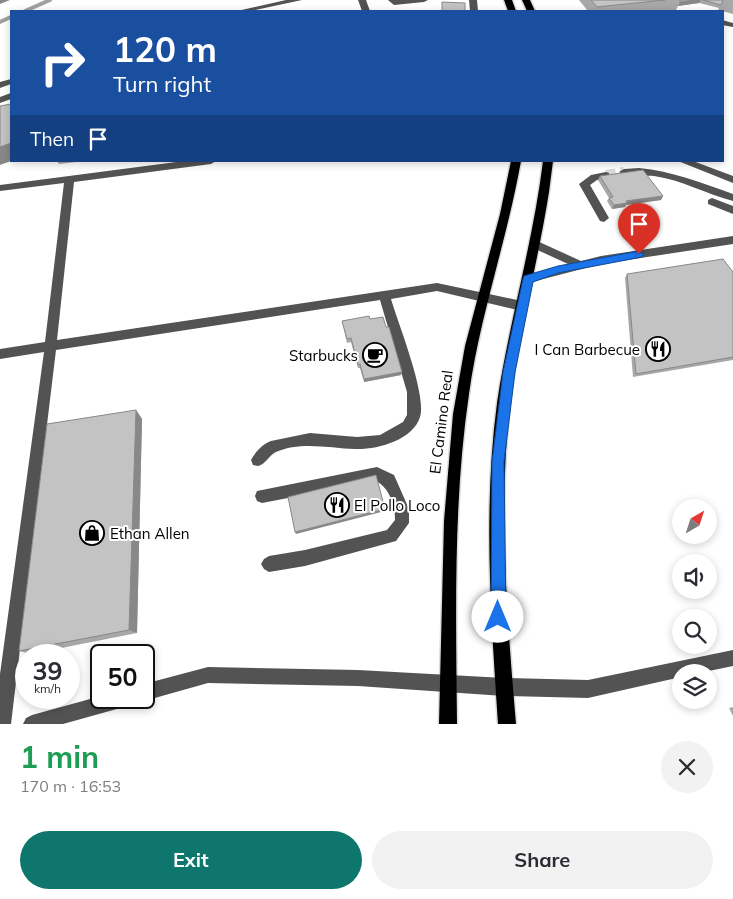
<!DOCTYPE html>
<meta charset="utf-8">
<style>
body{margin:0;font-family:Mulish,sans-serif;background:#f2f2f3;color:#2b2b33;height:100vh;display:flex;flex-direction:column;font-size:19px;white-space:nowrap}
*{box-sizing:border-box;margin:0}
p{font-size:16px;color:#7c7c81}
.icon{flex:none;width:28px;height:28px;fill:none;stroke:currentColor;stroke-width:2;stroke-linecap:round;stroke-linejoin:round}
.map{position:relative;height:724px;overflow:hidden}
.details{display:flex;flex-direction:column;background:#fff;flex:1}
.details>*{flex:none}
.hud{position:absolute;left:10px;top:10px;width:714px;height:152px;border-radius:0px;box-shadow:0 2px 8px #0003;background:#1a4fa0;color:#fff;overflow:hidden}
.needle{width:32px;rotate:39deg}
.tools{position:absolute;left:672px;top:499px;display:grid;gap:10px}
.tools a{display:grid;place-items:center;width:45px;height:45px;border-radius:50%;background:#fff;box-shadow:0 2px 8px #0003;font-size:25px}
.speed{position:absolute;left:15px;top:644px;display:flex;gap:10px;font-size:25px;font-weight:700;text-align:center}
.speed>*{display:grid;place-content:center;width:65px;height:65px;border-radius:50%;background:#fff;box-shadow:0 2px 8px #0003;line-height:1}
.speed small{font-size:12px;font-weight:400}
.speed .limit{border:2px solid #111;border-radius:8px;background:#fff;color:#111}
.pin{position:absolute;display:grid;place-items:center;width:42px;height:42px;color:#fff;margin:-51px -21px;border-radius:50% 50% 50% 0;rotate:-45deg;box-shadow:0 0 5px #0007}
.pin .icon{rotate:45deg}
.me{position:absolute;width:55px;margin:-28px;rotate:0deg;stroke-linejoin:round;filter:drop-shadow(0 0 4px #0008)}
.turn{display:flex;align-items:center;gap:18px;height:105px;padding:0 20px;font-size:22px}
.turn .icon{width:65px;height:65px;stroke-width:2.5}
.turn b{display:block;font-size:35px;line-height:42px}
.then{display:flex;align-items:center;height:48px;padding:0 20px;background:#0003;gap:10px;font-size:19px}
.round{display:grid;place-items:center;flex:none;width:52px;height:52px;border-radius:26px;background:#f2f2f3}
.head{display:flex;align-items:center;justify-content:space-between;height:85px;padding:0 20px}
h1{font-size:30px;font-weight:700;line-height:38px;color:#1e9e55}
.button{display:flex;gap:10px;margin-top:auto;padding:10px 20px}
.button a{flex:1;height:58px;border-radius:30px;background:#0f766e;color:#fff;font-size:20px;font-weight:700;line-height:58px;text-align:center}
.button a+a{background:#f2f2f3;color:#2b2b33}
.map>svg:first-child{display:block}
</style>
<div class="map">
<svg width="733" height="724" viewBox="0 0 733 724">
<rect width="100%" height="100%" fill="#fff"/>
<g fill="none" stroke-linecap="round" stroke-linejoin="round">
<!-- stream -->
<g stroke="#a1a1a1" stroke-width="4">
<polyline points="25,11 50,0"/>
<polyline points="0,22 11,17"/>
</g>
<!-- minor-tunnel -->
<polyline stroke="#d9d9d9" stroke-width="10" stroke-dasharray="10 5" stroke-linecap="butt" points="606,175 624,172"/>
<defs>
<g id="major">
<polygon points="504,0 512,0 516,11 508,11"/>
<polygon points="522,0 530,0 535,11 527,11"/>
<path d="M511,161h10c-14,79 -41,154 -52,233 -16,108 -13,222 -12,330h-18l5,-203 9,-107 12,-68 35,-132z"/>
<path d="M543,161h10l-4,31c-11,70 -30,140 -39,211 -12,107 -3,214 6,321h-18c-7,-107 -15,-215 -1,-321 12,-81 36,-160 46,-242z"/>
</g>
</defs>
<!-- major casing -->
<use href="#major" stroke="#dbdbdb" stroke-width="3"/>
<!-- minor -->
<g fill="#535353" fill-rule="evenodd">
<polygon points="286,0 302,0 251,11 237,11"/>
<polygon points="358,0 366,0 370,11 362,11"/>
<polygon points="388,0 428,0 424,2 394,5"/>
<polygon points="469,0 477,0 478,11 470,11"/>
<polygon points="722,20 733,23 733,27 722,25"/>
<polygon points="11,79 11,84 0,88 0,82"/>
<polygon points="11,93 11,99 0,103 0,97"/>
<path d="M184,161h32l-5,3 -137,18 -17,158 380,-57 85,18 6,5 -6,5 -85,-20 -46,8c7,24 36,96 29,118 -7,23 -43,33 -65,32 -25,-1 -55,-8 -79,3 -7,3 -10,12 -18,14l-5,-1 -2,-5c4,-8 12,-16 20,-19l39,-8 47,4 23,-2 23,-13 4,-7v-23l-27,-92 -324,50 -45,374h-11v-50l44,-322 -44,7v-10l45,-7 19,-159 -64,8v-6z"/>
<polygon points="678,161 693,161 733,176 733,183"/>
<path d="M639,168c33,3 63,15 94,26v7c-27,-7 -51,-21 -79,-25 -10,-1 -28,2 -35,-4l5,-3z"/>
<polygon points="606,172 609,173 609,177 597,180 590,185 609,218 604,222 600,221 579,184 591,175"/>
<polygon points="712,198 733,206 733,214 708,204 708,200"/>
<polygon points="733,236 733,244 601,264 528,283 522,279 524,276 568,264 531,247 530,244 531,241 535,240 581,261 601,256"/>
<path d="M377,467l17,8 15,34v14l-13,18 -91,25 -36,6 -5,-3 -3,-5 3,-5 5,-3 36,-6 82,-20 8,-10c0,-14 -5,-32 -19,-39l-114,22 -5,-2 -2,-5 2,-5z"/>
<polygon points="733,650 733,666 704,672 681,672 681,677 588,698 504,696 358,686 208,683 144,701 138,698 144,698 144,684 208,667 358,670 504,678 588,680"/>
<polygon points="101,696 101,698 133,698 130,704 124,707 63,724 23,724 26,718 32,715"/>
</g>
<!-- major -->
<use href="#major" fill="#000" fill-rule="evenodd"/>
</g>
<!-- wall -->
<g fill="#a8a8a8">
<polygon points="579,0 733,0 733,14 718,10 719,8 699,3 678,6 676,10 662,11 588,11"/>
<polygon points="57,161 85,161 59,164"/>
<polygon points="600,176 663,196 661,200 626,205 625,207 612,209 607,201 609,198 598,180"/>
<polygon points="733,272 733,360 633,377 625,278 627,274"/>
<polygon points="370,319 401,375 364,382 360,368 358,368 351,342 347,343 342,321"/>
<polygon points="136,410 142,419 137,633 31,654 19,651"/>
<polygon points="733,707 733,716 729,708"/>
</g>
<!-- shaded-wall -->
<g fill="#888">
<polygon points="0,0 10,0 0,4"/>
<polygon points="695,0 701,0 699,3 678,6 680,2"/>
<polygon points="11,143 11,161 0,165 0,147"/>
<polygon points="663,196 661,200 626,205 625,207 612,209 614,205 626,201"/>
<polygon points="402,372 401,375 364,382 364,379"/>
<polygon points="136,410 142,419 137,633 129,630"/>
<polygon points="385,509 385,511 296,534 295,532"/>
</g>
<!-- building -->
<g fill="#c3c3c3" stroke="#888">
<polygon points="591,0 665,0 597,7"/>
<polygon points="680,0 695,0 680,2"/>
<polygon points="703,0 723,0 721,5"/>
<polygon points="442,2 465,3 465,11 442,11"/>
<polygon points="11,104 11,143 0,147 0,106"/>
<polygon points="643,170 663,196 626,201 627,203 614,205 609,198 613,197 600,176"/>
<polygon points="723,259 733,272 733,357 636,374 627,274"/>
<polygon points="369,316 370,319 383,317 386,327 389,327 402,372 364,379 360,364 358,365 351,338 347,339 342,321"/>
<polygon points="136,410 129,630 19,651 47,424"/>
<polygon points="376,475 385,509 295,532 288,497"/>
</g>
<!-- route -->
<polygon fill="#1a73e8" stroke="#114b97" points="639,251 644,254 642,257 558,273 533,282 515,372 504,462 506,617 504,623 498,625 493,623 491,617 492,462 503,372 523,279 524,276 558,266"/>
<!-- icons -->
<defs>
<symbol id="restaurant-ring" viewBox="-11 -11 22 22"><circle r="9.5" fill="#fff" stroke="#000" stroke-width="1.5"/><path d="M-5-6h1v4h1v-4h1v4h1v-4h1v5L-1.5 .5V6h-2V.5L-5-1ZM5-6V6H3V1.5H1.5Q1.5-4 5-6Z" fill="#000"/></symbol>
<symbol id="cafe-ring" viewBox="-11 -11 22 22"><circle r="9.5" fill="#fff" stroke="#000" stroke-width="1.5"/><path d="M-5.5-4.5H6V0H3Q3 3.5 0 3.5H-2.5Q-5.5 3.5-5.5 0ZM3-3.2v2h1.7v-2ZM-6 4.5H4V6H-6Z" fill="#000"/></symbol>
<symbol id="shop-ring" viewBox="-11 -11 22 22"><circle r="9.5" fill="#fff" stroke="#000" stroke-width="1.5"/><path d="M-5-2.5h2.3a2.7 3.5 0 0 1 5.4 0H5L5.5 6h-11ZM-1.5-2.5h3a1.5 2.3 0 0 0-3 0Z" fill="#000"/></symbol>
</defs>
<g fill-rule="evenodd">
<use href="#restaurant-ring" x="644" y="335" width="28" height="28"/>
<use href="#cafe-ring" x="361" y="341" width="28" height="28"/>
<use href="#restaurant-ring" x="323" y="491" width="28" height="28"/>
<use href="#shop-ring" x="78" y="519" width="28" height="28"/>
</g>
<g text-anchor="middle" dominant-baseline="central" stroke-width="4" stroke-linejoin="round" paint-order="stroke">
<!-- poi labels -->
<g font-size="15" fill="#000" stroke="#fff" text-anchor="end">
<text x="640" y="349">I Can Barbecue</text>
<text x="358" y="355">Starbucks</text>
<text x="354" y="505" text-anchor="start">El Pollo Loco</text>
<text x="110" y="533" text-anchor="start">Ethan Allen</text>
</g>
<!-- street labels -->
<g font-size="15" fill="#000" stroke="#fff">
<text transform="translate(441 422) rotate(-83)">El Camino Real</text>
</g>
</g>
</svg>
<div class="tools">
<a><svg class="needle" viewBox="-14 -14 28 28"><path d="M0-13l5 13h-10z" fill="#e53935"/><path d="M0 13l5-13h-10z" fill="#7c7c81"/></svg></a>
<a><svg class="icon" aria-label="sound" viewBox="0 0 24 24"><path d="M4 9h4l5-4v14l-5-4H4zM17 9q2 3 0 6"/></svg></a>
<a><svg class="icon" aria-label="search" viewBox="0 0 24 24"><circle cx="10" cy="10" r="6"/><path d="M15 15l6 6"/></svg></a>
<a><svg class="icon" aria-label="layers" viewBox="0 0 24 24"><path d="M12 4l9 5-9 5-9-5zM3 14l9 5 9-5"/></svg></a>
</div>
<div class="speed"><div>39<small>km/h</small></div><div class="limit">50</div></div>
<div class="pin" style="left:639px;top:254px;background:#d93025"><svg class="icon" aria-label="arrive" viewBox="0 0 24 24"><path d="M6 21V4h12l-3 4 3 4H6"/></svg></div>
<svg class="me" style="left:498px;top:617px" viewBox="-20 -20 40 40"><circle r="19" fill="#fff"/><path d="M0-13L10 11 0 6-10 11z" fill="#1a73e8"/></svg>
<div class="hud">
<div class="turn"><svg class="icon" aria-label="right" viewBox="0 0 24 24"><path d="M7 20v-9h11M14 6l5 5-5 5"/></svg><div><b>120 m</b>Turn right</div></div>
<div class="then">Then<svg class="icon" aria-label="arrive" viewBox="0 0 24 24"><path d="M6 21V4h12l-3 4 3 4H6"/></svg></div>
</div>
</div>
<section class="details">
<div class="head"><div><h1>1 min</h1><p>170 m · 16:53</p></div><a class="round"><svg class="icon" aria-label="close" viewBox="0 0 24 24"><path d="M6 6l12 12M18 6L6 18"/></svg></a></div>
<div class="button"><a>Exit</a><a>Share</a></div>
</section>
